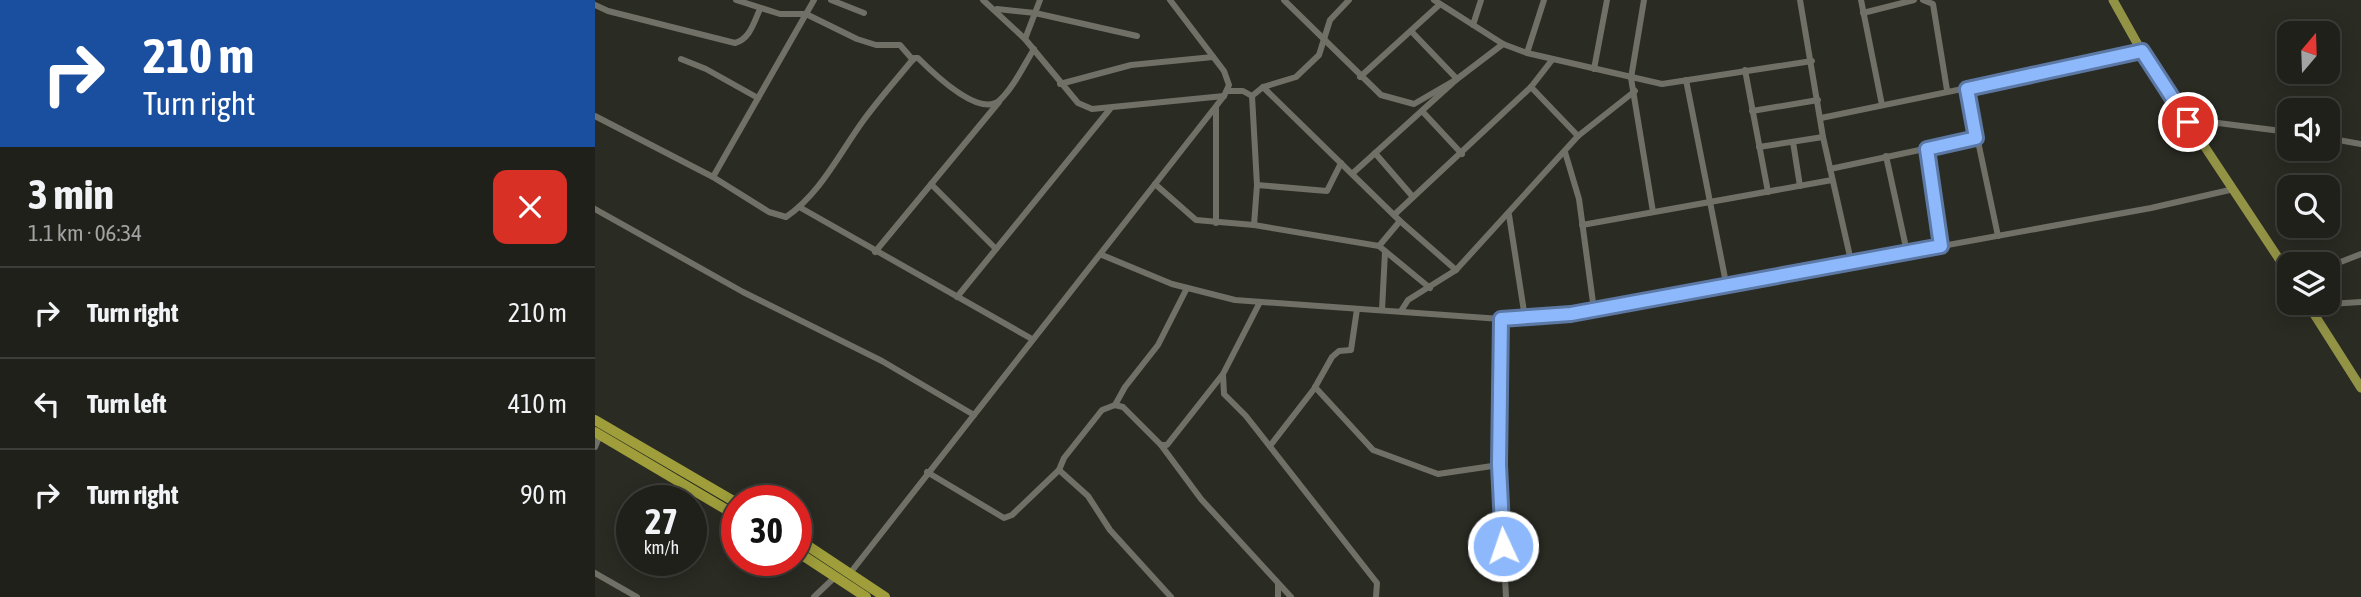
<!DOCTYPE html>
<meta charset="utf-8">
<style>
body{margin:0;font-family:"Asap Condensed",sans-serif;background:#2d2d27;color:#f1f3f6;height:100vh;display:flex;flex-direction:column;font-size:26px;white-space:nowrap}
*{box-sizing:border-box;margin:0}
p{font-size:23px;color:#a2a3a2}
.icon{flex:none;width:38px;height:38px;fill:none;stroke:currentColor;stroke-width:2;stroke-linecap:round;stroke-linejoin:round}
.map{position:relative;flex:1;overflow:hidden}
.drawer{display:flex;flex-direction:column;background:#20201a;width:595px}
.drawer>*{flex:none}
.banner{background:#1a4fa0;color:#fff;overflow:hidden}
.needle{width:46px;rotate:19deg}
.controls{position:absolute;left:1682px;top:21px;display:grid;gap:14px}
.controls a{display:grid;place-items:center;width:63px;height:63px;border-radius:14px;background:#20201a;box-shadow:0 4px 18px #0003,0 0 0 2px #3d3e39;font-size:35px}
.speed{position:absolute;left:21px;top:485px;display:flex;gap:14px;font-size:35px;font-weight:700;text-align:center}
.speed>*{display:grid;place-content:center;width:91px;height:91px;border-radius:50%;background:#20201a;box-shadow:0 4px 18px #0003,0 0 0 2px #3d3e39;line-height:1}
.speed small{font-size:18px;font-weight:400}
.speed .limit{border:10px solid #d22;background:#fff;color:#111}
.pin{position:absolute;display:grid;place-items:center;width:60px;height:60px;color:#fff;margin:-30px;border:4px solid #fff;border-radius:50%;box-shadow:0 2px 7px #0007}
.me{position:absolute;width:77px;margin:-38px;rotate:357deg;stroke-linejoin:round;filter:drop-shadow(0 0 5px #0008)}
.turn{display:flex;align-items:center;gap:24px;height:147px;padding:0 28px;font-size:32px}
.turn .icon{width:91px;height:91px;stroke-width:2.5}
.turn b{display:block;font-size:49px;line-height:60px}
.round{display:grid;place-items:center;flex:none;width:74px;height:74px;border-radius:14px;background:#2d2d27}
.head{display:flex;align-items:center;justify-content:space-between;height:119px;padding:0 28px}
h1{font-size:42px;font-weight:700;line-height:52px}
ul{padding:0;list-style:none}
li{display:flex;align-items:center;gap:21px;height:91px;padding:0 28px;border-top:2px solid #3d3e39}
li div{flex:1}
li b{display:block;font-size:26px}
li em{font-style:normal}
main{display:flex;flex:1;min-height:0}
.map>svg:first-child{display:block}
</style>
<main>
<section class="drawer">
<div class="banner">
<div class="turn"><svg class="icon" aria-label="right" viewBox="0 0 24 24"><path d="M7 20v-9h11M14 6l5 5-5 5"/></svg><div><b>210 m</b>Turn right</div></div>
</div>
<div class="head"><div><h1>3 min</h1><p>1.1 km · 06:34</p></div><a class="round" style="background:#d93025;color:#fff"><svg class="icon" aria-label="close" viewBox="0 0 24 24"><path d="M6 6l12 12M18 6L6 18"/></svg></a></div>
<ul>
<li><svg class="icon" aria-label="right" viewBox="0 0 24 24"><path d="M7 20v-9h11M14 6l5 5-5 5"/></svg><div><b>Turn right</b></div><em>210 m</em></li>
<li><svg class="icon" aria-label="left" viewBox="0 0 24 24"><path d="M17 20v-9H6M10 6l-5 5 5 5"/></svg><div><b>Turn left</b></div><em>410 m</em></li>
<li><svg class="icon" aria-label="right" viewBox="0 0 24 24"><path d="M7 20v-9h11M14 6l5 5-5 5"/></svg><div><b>Turn right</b></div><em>90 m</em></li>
</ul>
</section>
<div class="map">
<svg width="1766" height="597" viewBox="0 0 1766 597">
<rect width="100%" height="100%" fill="#2a2b23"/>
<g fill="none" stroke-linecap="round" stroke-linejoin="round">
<!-- minor -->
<g stroke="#707067" stroke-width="6">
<polyline points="141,0 185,14 211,14 262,39 281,45 305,45 318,60"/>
<polyline points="236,0 269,13"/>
<polyline points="388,0 430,39 483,103 497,109 629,96"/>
<polyline points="689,0 786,95 819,104 862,79"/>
<polyline points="839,0 908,44 932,53 1067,84 1217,61"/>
<polyline points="1049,0 1036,78 1058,212"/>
<polyline points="1205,0 1228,137 1256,261"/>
<polyline points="1266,0 1287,105"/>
<polyline points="1328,0 1338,4 1352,90"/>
<path d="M0,5l13,6 127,32c15,-4 19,-21 25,-34"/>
<polyline points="402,9 440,13 542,36"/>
<polyline points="1268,13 1319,0"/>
<polyline points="878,25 886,0"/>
<polyline points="816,31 862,79"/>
<polyline points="430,39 445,0"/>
<polyline points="932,53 949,0"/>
<polyline points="86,59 111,69 163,98"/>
<polyline points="999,69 1012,0"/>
<polyline points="1150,70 1173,192"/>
<polyline points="765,77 844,5"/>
<polyline points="1091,80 1131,283"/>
<polyline points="465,84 536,65 618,57"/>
<polyline points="668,87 805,221 861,270"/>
<polyline points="936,87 983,136"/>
<polyline points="1372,89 1403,236"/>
<polyline points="632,91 648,91 657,96"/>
<polyline points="827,111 867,154"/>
<polyline points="1157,111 1223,100"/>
<path d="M0,116l118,61 56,35 17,5c34,-23 53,-63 77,-96 16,-22 34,-42 51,-63h4c15,15 62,61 82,42 14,-13 24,-35 34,-51"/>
<polyline points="1226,118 1547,52"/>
<polyline points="1732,138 1766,144"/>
<polyline points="1198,142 1205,186"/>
<polyline points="1164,147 1228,137"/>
<polyline points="1610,147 1615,129 1623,123 1694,132"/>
<polyline points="1332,149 1346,246"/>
<polyline points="970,152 984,199 999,310"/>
<polyline points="780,153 818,197"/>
<polyline points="1291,156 1312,252"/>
<polyline points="1235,169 1381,138"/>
<polyline points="758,173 862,79 908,44"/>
<polyline points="118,177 219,0"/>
<polyline points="336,184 401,249"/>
<polyline points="560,184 601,220 659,225 784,246 835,288"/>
<polyline points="662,185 732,191 746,163"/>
<polyline points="206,208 437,339"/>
<polyline points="0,209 148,292 287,361 379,415"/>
<polyline points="799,215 936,87 957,60"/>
<polyline points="914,215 930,318"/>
<polyline points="621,223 621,108"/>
<polyline points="659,225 662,185 657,96 668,87 701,77 724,55 735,20 754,0"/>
<polyline points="987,225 1237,180"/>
<polyline points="784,246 805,221"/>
<polyline points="280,252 404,102"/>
<polyline points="507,255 577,284 640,300 906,319 952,318 1556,208 1639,189"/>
<polyline points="362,297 515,109"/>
<polyline points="1734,304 1766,302"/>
<polyline points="787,310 790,252"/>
<polyline points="806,311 813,300 861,270 983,136 1040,91"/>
<polyline points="1720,316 1734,304 1743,263 1766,254"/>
<polyline points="906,319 904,465 911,597"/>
<polyline points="628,375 629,394 651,416 782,583 781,597"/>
<polyline points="720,387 778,450 843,474 904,465"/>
<polyline points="520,405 530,387 563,345 592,288"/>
<polyline points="566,445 606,499 696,597"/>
<polyline points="675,446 719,389 737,357 744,351 756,350 762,309"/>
<polyline points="0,447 5,435"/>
<polyline points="464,470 493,496 515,530 576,597"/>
<polyline points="332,472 409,518 417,515 464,470 469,458 507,410 520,405 528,407 566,445 572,445 628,374 665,302"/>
<polyline points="256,572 629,96 634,85 629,71 575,0"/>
<polyline points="0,573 42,597"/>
<polyline points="219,597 241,576"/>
<polyline points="683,597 683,584"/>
</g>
<!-- primary -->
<g stroke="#939346" stroke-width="9">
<polyline points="1518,0 1547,52 1694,274"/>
<polyline points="1712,303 1766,388"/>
</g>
<!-- trunk -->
<g stroke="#9f9e3b" stroke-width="10">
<polyline points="0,420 142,503"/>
<polyline points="0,432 142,516"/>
<polyline points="201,538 290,597"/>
<polyline points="201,551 271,597"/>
</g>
</g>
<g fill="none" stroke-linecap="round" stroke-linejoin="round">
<defs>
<polyline id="route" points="908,546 904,465 906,319 976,314 1346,246 1332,149 1381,138 1372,89 1547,51 1593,122"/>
</defs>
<!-- route casing -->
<use href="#route" stroke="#5c78a4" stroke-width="18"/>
<!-- route -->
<use href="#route" stroke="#8db9fc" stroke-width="12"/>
</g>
</svg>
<div class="controls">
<a><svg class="needle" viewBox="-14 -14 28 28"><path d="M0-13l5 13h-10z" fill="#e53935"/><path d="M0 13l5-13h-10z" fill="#a2a3a2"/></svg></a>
<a><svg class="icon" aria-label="sound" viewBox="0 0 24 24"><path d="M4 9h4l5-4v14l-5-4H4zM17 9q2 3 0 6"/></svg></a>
<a><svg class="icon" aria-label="search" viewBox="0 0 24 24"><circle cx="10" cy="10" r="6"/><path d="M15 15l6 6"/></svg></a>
<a><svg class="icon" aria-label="layers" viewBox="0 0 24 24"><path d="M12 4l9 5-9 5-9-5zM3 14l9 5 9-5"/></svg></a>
</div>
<div class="speed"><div>27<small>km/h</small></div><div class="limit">30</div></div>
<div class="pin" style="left:1593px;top:122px;background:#d93025"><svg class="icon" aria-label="arrive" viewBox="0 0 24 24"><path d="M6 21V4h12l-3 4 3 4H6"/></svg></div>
<svg class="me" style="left:908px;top:546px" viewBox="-20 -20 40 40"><circle r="17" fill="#8db9fc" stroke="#fff" stroke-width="3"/><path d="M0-11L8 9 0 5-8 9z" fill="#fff"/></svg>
</div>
</main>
